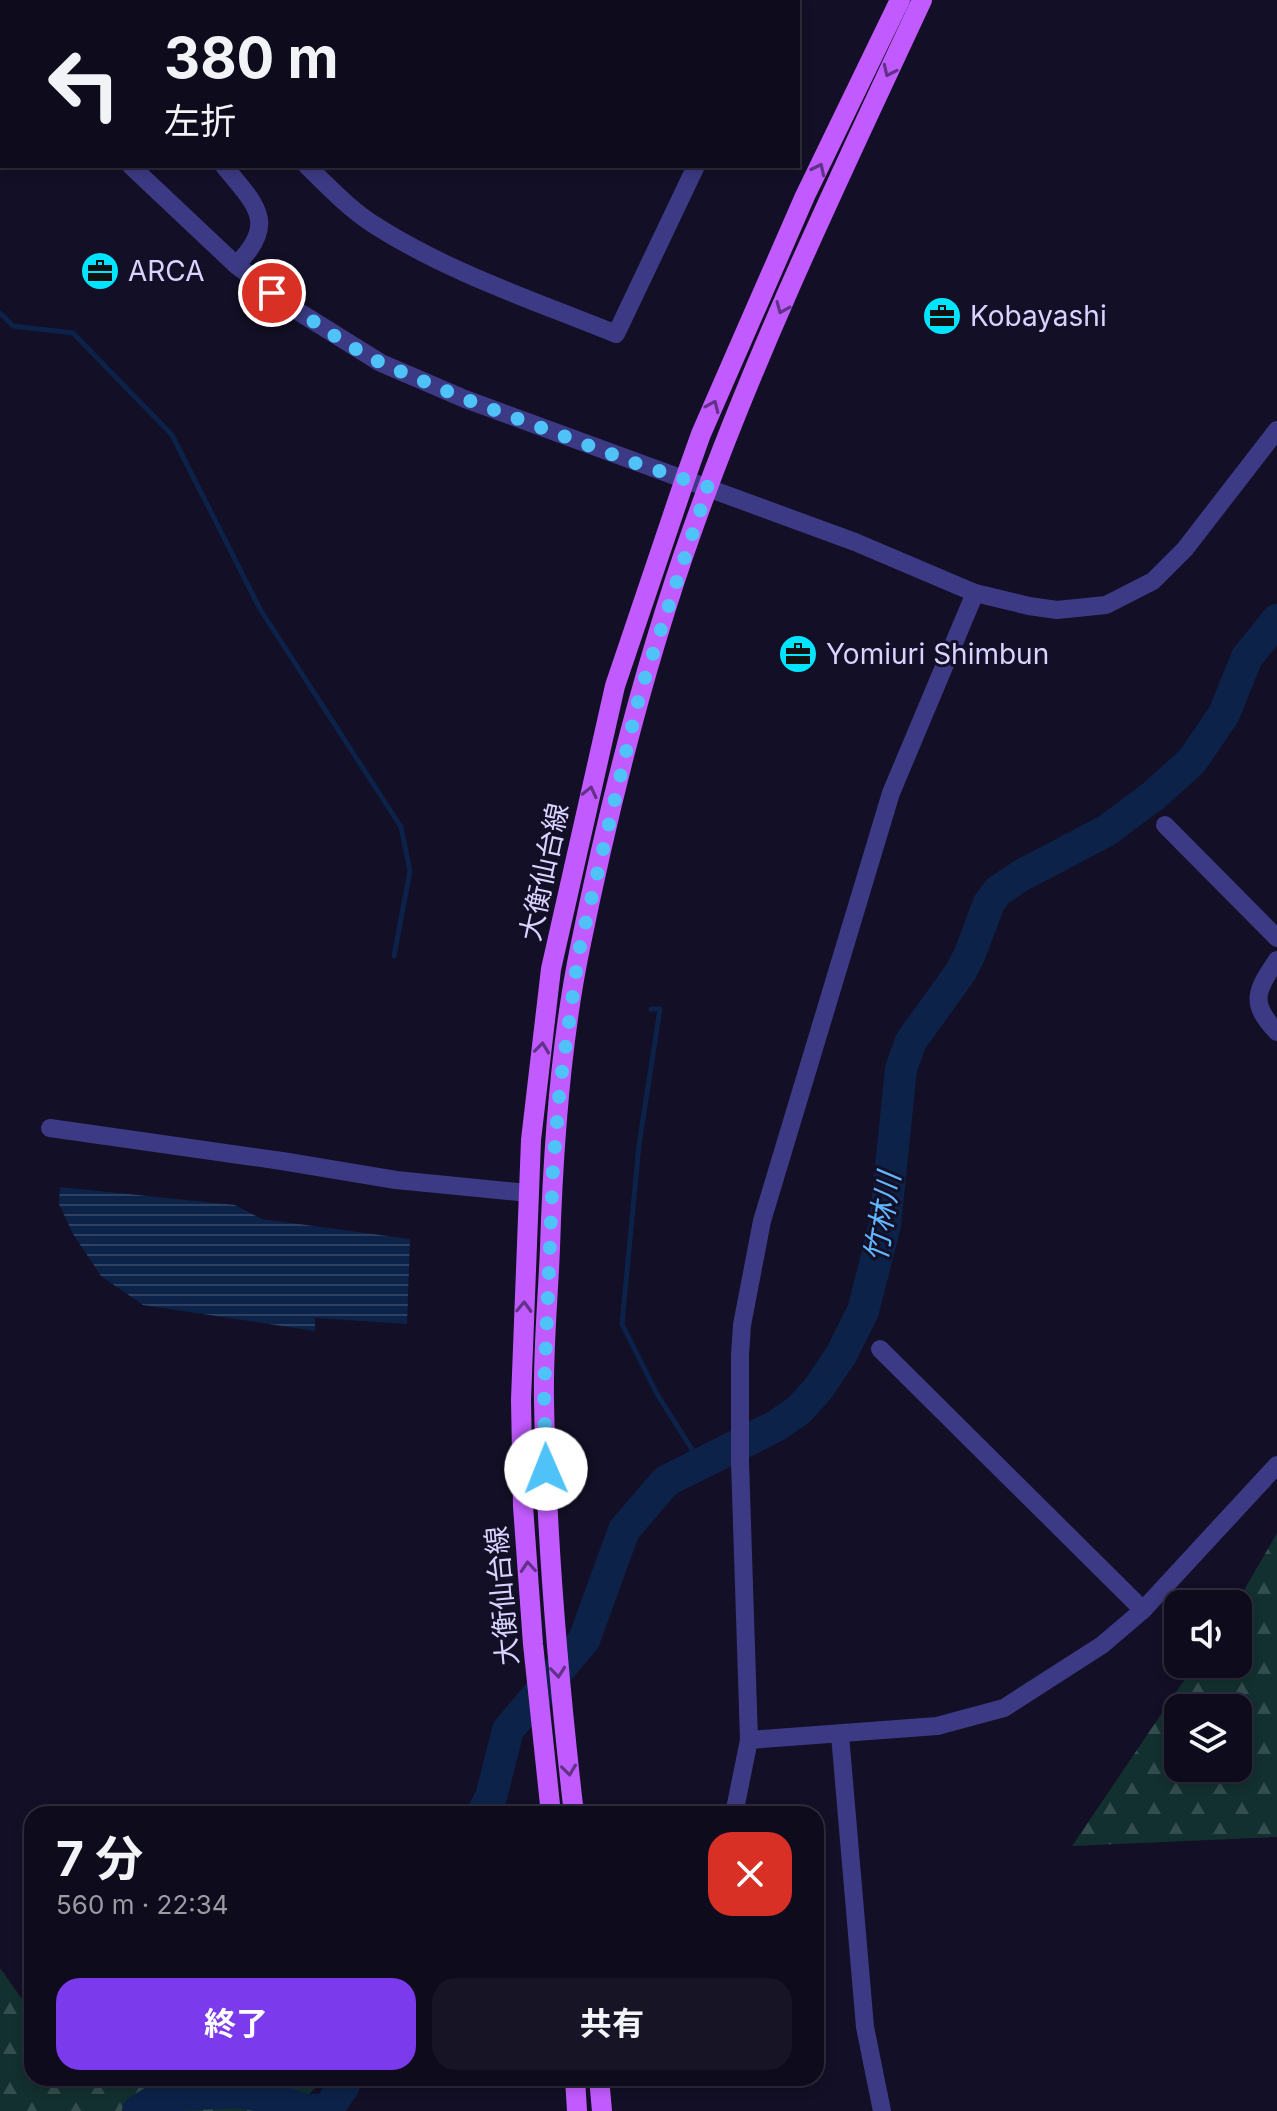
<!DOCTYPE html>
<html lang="ja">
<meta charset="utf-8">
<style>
body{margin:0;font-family:Inter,"Noto Sans JP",sans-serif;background:#171425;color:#f1f3f6;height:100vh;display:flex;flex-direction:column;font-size:30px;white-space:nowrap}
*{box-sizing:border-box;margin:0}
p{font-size:26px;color:#9b9ba3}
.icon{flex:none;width:44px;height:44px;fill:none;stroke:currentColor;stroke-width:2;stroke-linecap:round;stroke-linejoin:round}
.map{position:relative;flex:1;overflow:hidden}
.side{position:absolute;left:24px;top:1806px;width:800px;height:280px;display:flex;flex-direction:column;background:#0e0b1c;border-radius:24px;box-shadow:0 4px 12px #0003,0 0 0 2px #2e2b3b}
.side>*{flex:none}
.hud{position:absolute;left:0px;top:0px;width:800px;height:168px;box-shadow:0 4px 12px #0003,0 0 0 2px #2e2b3b;background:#0e0b1c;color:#f1f3f6;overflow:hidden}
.fabs{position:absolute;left:1164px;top:1590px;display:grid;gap:16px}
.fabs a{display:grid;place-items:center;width:88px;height:88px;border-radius:16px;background:#0e0b1c;box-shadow:0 4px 12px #0003,0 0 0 2px #2e2b3b;font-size:40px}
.pin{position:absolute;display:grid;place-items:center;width:68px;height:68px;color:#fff;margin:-34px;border:4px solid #fff;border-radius:50%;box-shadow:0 2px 8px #0007}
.me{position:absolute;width:88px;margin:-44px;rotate:359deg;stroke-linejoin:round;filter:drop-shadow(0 0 6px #0008)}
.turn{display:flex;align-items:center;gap:28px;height:168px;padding:0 32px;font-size:36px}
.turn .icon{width:104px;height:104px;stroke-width:2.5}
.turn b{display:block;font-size:56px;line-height:68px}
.round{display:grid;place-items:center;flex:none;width:84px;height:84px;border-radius:24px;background:#171425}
.head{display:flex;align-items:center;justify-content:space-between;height:136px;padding:0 32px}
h1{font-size:48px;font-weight:700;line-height:60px}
.action{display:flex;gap:16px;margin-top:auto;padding:16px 32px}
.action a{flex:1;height:92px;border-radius:24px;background:#7c3aed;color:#fff;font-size:32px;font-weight:700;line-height:92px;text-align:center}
.action a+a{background:#171425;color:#f1f3f6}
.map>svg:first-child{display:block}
</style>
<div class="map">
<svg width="1277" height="2111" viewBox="0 0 1277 2111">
<defs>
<pattern id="forest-firs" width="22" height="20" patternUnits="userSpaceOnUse" patternTransform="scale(2)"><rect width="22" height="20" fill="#12302f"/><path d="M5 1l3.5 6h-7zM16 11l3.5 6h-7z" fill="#344d4e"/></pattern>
<pattern id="water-rules" width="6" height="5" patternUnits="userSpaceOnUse" patternTransform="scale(2)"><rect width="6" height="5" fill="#0c2248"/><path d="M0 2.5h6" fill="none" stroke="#2f4163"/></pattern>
</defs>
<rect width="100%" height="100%" fill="#130f26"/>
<!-- forest -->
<g fill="url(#forest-firs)" fill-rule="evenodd">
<path d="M1277,1533v304l-205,9 123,-182h43v-60h-2zM1178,1708h60v60h-60z"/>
<polygon points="0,1968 32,2013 32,2078 324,2078 294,2111 0,2111"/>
</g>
<!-- water -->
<polygon fill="url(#water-rules)" points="60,1187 235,1205 262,1219 410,1239 407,1324 315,1318 315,1331 143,1305 101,1276 73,1234 59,1204"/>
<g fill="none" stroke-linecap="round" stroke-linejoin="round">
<!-- stream -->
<g stroke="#0c2248" stroke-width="5">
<polyline points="0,313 13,326 73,333 172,435 260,609 401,827 410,871 394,956"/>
<polyline points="651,1009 660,1009 639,1145 622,1324 657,1394 700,1462"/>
</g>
<!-- river -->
<g stroke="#0c2248" stroke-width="32">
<polyline points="482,1814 491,1797 508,1730 584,1640 624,1530 666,1481 776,1426 799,1410 818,1389 841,1355 863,1311 885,1225 901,1069 911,1041 960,973 969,956 989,903 998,891 1022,875 1106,831 1153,796 1192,761 1224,714 1247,657 1277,620"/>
<polyline points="138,2111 162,2096 237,2092 267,2097 305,2110 328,2109 344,2085 345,2078"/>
</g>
<!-- minor -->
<g stroke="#3d3a85" stroke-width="18">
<polyline points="87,0 89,2"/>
<polyline points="165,0 165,2"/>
<polyline points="774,2 775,0"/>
<polyline points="0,30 2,32"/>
<polyline points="131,166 236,265 291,307 381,363 465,399 855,542 975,593 1029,606 1057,610 1106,605 1153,581 1185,549 1277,430"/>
<path d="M224,166c31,38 55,57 12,99"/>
<path d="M307,166c22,21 43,44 69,60 74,47 159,75 240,108l80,-168"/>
<polyline points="1165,825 1277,938"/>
<path d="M1277,960c-21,31 -28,43 0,72"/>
<polyline points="50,1128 282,1161 396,1180 528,1193"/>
<polyline points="880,1349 1143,1610"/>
<polyline points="840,1735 865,2027 882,2111"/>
<polyline points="749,1740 740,1462 740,1355 742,1325 762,1221 891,793 975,593"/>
<polyline points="734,1814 749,1740 937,1726 1004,1708 1102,1645 1143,1610 1277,1465"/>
</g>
<!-- major -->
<g stroke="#c25bff" stroke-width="20">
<polyline points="551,1814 533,1644 523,1506 521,1400 531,1140 551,969 615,686 685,479 701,434 805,196 900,0"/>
<path d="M574,1814c-16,-138 -28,-275 -30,-414 -1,-51 4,-101 6,-152 3,-98 10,-203 30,-300 29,-142 64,-284 113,-420 64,-180 148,-354 229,-528"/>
<polyline points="575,2078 577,2111"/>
<polyline points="599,2078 602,2111"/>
</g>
</g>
<!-- one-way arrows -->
<defs><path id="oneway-chevron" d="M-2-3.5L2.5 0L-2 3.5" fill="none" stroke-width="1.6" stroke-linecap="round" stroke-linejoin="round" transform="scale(2)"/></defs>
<g stroke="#623188">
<use href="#oneway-chevron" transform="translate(889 71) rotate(115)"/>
<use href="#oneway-chevron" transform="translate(819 169) rotate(-64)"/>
<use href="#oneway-chevron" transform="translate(782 308) rotate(113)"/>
<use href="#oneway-chevron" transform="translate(713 406) rotate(-66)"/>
<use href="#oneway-chevron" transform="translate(590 792) rotate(-77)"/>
<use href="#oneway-chevron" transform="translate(542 1048) rotate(-83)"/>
<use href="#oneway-chevron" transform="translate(524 1307) rotate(-88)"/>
<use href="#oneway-chevron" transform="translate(528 1567) rotate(-94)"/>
<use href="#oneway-chevron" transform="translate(558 1672) rotate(84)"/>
<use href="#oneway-chevron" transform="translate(569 1770) rotate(83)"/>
</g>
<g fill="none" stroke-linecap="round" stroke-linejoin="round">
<!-- route -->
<polyline stroke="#4fc3f7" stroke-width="14" stroke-dasharray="0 25.2" points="272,293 345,343 381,363 465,399 635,463 708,487 640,693 579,951 560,1086 553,1169 544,1393 546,1469"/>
</g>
<!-- icons -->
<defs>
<symbol id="office-disc" viewBox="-11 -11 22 22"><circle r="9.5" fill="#00e5ff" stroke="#130f26"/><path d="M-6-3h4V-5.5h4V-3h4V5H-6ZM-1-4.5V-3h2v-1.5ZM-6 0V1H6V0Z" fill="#111"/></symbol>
</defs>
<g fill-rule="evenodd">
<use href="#office-disc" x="78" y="249" width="44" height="44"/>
<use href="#office-disc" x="920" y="294" width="44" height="44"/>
<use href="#office-disc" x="776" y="632" width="44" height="44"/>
</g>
<g text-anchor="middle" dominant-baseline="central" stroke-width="6" stroke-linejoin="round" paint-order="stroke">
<!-- poi labels -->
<g font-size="28" fill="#d9d4ff" stroke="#130f26" text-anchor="start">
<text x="128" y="271">ARCA</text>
<text x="970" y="316">Kobayashi</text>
<text x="826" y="654">Yomiuri Shimbun</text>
</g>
<!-- street labels -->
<g font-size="28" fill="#d9d4ff" stroke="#130f26">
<text transform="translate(544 872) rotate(-78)">大衡仙台線</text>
<text transform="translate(502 1596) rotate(-95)">大衡仙台線</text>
</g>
<!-- water labels -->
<g font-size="30" font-style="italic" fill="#62b6ff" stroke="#130f26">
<text transform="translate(882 1217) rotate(-81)">竹林川</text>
</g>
</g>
</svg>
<div class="fabs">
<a><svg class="icon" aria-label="sound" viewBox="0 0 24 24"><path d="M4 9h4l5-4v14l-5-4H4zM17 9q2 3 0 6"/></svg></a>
<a><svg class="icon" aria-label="layers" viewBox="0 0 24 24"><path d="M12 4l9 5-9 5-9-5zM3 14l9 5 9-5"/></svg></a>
</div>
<div class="pin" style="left:272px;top:293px;background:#d93025"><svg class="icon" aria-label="arrive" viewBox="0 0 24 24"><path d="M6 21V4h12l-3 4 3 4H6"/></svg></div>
<svg class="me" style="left:546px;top:1469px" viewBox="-20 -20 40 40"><circle r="19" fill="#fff"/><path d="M0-13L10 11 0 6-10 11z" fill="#4fc3f7"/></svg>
<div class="hud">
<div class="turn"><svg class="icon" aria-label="left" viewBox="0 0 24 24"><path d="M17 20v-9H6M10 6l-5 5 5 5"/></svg><div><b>380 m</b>左折</div></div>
</div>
<section class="side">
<div class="head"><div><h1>7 分</h1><p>560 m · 22:34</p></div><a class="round" style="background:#d93025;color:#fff"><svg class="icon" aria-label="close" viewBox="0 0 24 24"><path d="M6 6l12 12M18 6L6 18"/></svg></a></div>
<div class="action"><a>終了</a><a>共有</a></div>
</section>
</div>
